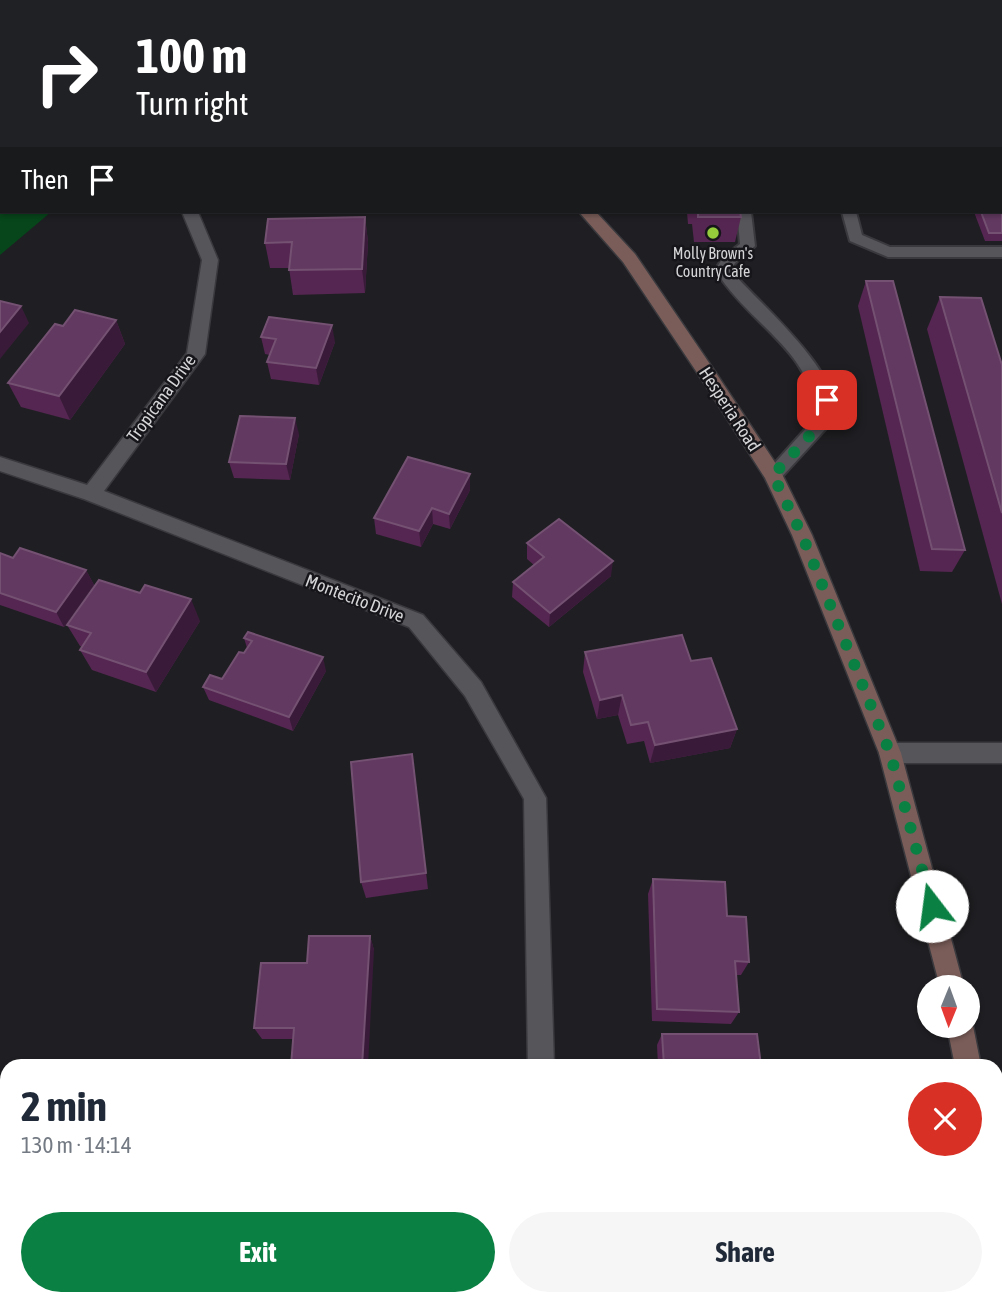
<!DOCTYPE html>
<meta charset="utf-8">
<style>
body{margin:0;font-family:"Asap Condensed",sans-serif;background:#f6f6f7;color:#1f2937;height:100vh;display:flex;flex-direction:column;font-size:26px;white-space:nowrap}
*{box-sizing:border-box;margin:0}
p{font-size:23px;color:#747a83}
.icon{flex:none;width:38px;height:38px;fill:none;stroke:currentColor;stroke-width:2;stroke-linecap:round;stroke-linejoin:round}
.map{position:relative;flex:1;overflow:hidden}
.drawer{position:absolute;left:0px;top:1059px;width:1003px;height:247px;display:flex;flex-direction:column;background:#fff;border-radius:21px 21px 0 0;box-shadow:0 2px 5px #0004}
.drawer>*{flex:none}
.hud{position:absolute;left:0px;top:0px;width:1003px;height:214px;box-shadow:0 2px 5px #0004;background:#202124;color:#fff;overflow:hidden}
.needle{width:46px;rotate:181deg}
.controls{position:absolute;left:917px;top:975px;display:grid;gap:14px}
.controls a{display:grid;place-items:center;width:63px;height:63px;border-radius:50%;background:#fff;box-shadow:0 2px 5px #0004;font-size:35px}
.pin{position:absolute;display:grid;place-items:center;width:60px;height:60px;color:#fff;margin:-30px;border-radius:14px;box-shadow:0 4px 10px #0006}
.me{position:absolute;width:77px;margin:-38px;rotate:345deg;stroke-linejoin:round;filter:drop-shadow(0 0 5px #0008)}
.turn{display:flex;align-items:center;gap:24px;height:147px;padding:0 21px;font-size:32px}
.turn .icon{width:91px;height:91px;stroke-width:2.5}
.turn b{display:block;font-size:49px;line-height:60px}
.then{display:flex;align-items:center;height:66px;padding:0 21px;background:#0003;gap:14px;font-size:26px}
.round{display:grid;place-items:center;flex:none;width:74px;height:74px;border-radius:37px;background:#f6f6f7}
.overview{display:flex;align-items:center;justify-content:space-between;height:119px;padding:0 21px}
h1{font-size:42px;font-weight:700;line-height:52px}
.button{display:flex;gap:14px;margin-top:auto;padding:14px 21px}
.button a{flex:1;height:80px;border-radius:42px;background:#0b8043;color:#fff;font-size:28px;font-weight:700;line-height:80px;text-align:center}
.button a+a{background:#f6f6f7;color:#1f2937}
.map>svg:first-child{display:block}
</style>
<div class="map">
<svg width="1002" height="1304" viewBox="0 0 1002 1304">
<rect width="100%" height="100%" fill="#1f1f23"/>
<!-- green -->
<polygon fill="#07461a" points="0,0 307,0 308,2 2,2 2,212 51,212 0,255"/>
<g fill="none" stroke-linecap="round" stroke-linejoin="round">
<defs>
<g id="service">
<polygon points="794,0 806,0 807,2 795,2"/>
<path d="M737,212h14l4,34 -20,17 -2,4 2,8c24,28 117,107 97,147l-53,58h-12l-3,-5 53,-59c-7,-65 -63,-89 -97,-139l-3,-10 7,-11 16,-12z"/>
<polygon points="842,212 856,212 862,235 890,247 1002,247 1002,257 888,257 850,241"/>
</g>
<g id="minor">
<polygon points="182,212 198,212 218,260 205,354 104,491 423,615 481,682 546,798 554,1066 528,1066 524,799 465,696 409,627 84,499 0,471 0,457 87,485 187,353 202,260"/>
<polygon points="890,743 1002,743 1002,763 890,763 882,760 879,753 882,746"/>
<rect x="525" y="1298" width="28" height="6"/>
</g>
<g id="secondary">
<polygon points="381,0 395,0 397,2 383,2"/>
<polygon points="579,212 596,212 635,254 718,376 780,470 812,535 901,753 964,987 940,987 879,753 792,535 765,478 706,386 623,262"/>
<polygon points="968,1017 973,1026 981,1066 955,1066 947,1026 968,1026"/>
<polygon points="996,1193 1002,1196 1002,1252 996,1249"/>
</g>
</defs>
<!-- service casing -->
<use href="#service" stroke="#3a3a3e" stroke-width="4"/>
<!-- minor casing -->
<use href="#minor" stroke="#3a3a3e" stroke-width="3"/>
<!-- secondary casing -->
<use href="#secondary" stroke="#3a3a3e" stroke-width="3"/>
<!-- service -->
<use href="#service" fill="#56555a" fill-rule="evenodd"/>
<!-- minor -->
<use href="#minor" fill="#56555a" fill-rule="evenodd"/>
<!-- secondary -->
<use href="#secondary" fill="#7a5d59" fill-rule="evenodd"/>
</g>
<!-- wall -->
<g fill="#552651">
<polygon points="1002,147 1002,241 985,241 974,212 1001,212"/>
<polygon points="687,212 741,212 741,217 735,242 694,242 692,224 688,224"/>
<polygon points="365,217 368,242 365,293 293,295 289,268 270,268 265,243"/>
<polygon points="866,281 965,550 952,572 920,571 858,306"/>
<polygon points="940,297 1002,365 1002,604 927,329"/>
<polygon points="116,320 125,344 70,420 21,407 8,383 63,326"/>
<polygon points="261,337 335,342 319,385 271,379 267,362 270,355 265,354"/>
<polygon points="299,434 290,480 234,478 229,462"/>
<polygon points="470,490 450,529 433,524 421,547 376,534 374,518"/>
<polygon points="527,543 611,576 549,627 512,597 513,582 534,565 527,559"/>
<polygon points="0,553 13,558 86,570 94,585 64,627 0,605"/>
<polygon points="200,621 156,692 92,670 80,650 82,647 80,646 67,625"/>
<polygon points="248,632 326,671 293,731 209,700 203,687 222,679 244,653 247,648 244,638"/>
<polygon points="585,652 691,661 737,729 730,748 650,763 644,741 627,744 618,715 597,719 583,672"/>
<polygon points="412,754 428,889 366,898 361,882"/>
<polygon points="653,879 749,962 741,975 736,975 739,1012 731,1024 652,1021 648,894"/>
<polygon points="370,936 374,950 293,1039 262,1039 254,1028 307,963"/>
<polygon points="662,1034 761,1066 658,1066 657,1045"/>
<polygon points="674,1298 758,1298 759,1304 674,1304"/>
</g>
<!-- shaded-wall -->
<g fill="#391b39">
<polygon points="365,217 368,242 365,293 362,269"/>
<polygon points="21,306 29,323 0,359 0,332"/>
<polygon points="116,320 125,344 70,420 59,396"/>
<polygon points="332,325 335,342 319,385 316,368"/>
<polygon points="295,418 299,434 290,480 286,464"/>
<polygon points="470,474 470,490 450,529 449,514"/>
<polygon points="432,508 433,524 421,547 419,531"/>
<polygon points="613,561 611,576 549,627 550,613"/>
<polygon points="86,570 94,585 64,627 56,612"/>
<polygon points="191,599 200,621 156,692 146,672"/>
<polygon points="323,657 326,671 293,731 289,717"/>
<polygon points="622,695 618,715 597,719 600,700"/>
<polygon points="737,729 730,748 650,763 655,745"/>
<polygon points="370,936 374,950 368,1066 362,1066"/>
</g>
<!-- building -->
<g fill="#623960" stroke="#745172" stroke-width="2">
<polygon points="707,0 768,0 769,2 707,2"/>
<rect x="1001" y="105" width="1" height="28"/>
<polygon points="1001,147 1002,147 1002,233 989,233 981,212 1001,212"/>
<polygon points="698,212 740,212 741,217 698,217"/>
<polygon points="365,217 362,269 289,270 292,242 265,243 268,219"/>
<polygon points="866,281 893,281 965,550 932,549"/>
<polygon points="940,297 981,298 1002,365 1002,513"/>
<polygon points="0,301 21,306 0,332"/>
<polygon points="75,310 116,320 59,396 8,383 55,324 63,326"/>
<polygon points="269,317 332,325 316,368 267,362 276,339 261,337"/>
<polygon points="240,416 295,418 286,464 229,462"/>
<polygon points="408,457 470,474 449,514 432,508 419,531 374,518"/>
<polygon points="559,519 613,561 550,613 513,582 544,557 527,543"/>
<polygon points="20,548 86,570 56,612 0,593 0,553 13,558"/>
<polygon points="99,580 140,593 145,585 191,599 146,672 80,650 91,633 67,625"/>
<polygon points="248,632 323,657 289,717 203,687 210,675 222,679 239,652 244,653 252,641 244,638"/>
<polygon points="682,635 691,661 711,658 737,729 655,745 648,722 631,725 622,695 600,700 585,652"/>
<polygon points="412,754 426,873 361,882 351,762"/>
<polygon points="653,879 725,882 727,916 746,917 749,962 735,961 739,1012 657,1009"/>
<polygon points="309,936 370,936 362,1066 291,1066 294,1028 254,1028 261,963 307,963"/>
<polygon points="662,1034 757,1034 761,1066 664,1066"/>
<polygon points="681,1298 758,1298 759,1304 681,1304"/>
</g>
<g fill="none" stroke-linecap="round" stroke-linejoin="round">
<!-- route -->
<polyline stroke="#0b8043" stroke-width="12" stroke-dasharray="0 21.6" points="827,400 826,418 773,475 802,535 890,753 932,906"/>
</g>
<!-- markers -->
<circle fill="#95cc3b" stroke="#16161a" stroke-width="2.5" cx="713" cy="233" r="7"/>
<g text-anchor="middle" dominant-baseline="central" stroke-width="5" stroke-linejoin="round" paint-order="stroke">
<!-- far-poi labels -->
<g font-size="16" fill="#d5d5d8" stroke="#16161a">
<text x="713" y="253">Molly Brown's<tspan x="713" dy="18">Country Cafe</tspan></text>
</g>
<!-- street labels -->
<g font-size="18" fill="#d5d5d8" stroke="#16161a">
<text transform="translate(161 398) rotate(-54)">Tropicana Drive</text>
<text transform="translate(730 409) rotate(57)">Hesperia Road</text>
<text transform="translate(355 598) rotate(21)">Montecito Drive</text>
</g>
</g>
</svg>
<div class="controls">
<a><svg class="needle" viewBox="-14 -14 28 28"><path d="M0-13l5 13h-10z" fill="#e53935"/><path d="M0 13l5-13h-10z" fill="#747a83"/></svg></a>
</div>
<div class="pin" style="left:827px;top:400px;background:#d93025"><svg class="icon" aria-label="arrive" viewBox="0 0 24 24"><path d="M6 21V4h12l-3 4 3 4H6"/></svg></div>
<svg class="me" style="left:932px;top:906px" viewBox="-20 -20 40 40"><circle r="19" fill="#fff"/><path d="M0-13L10 11 0 6-10 11z" fill="#0b8043"/></svg>
<div class="hud">
<div class="turn"><svg class="icon" aria-label="right" viewBox="0 0 24 24"><path d="M7 20v-9h11M14 6l5 5-5 5"/></svg><div><b>100 m</b>Turn right</div></div>
<div class="then">Then<svg class="icon" aria-label="arrive" viewBox="0 0 24 24"><path d="M6 21V4h12l-3 4 3 4H6"/></svg></div>
</div>
<section class="drawer">
<div class="overview"><div><h1>2 min</h1><p>130 m · 14:14</p></div><a class="round" style="background:#d93025;color:#fff"><svg class="icon" aria-label="close" viewBox="0 0 24 24"><path d="M6 6l12 12M18 6L6 18"/></svg></a></div>
<div class="button"><a>Exit</a><a>Share</a></div>
</section>
</div>
